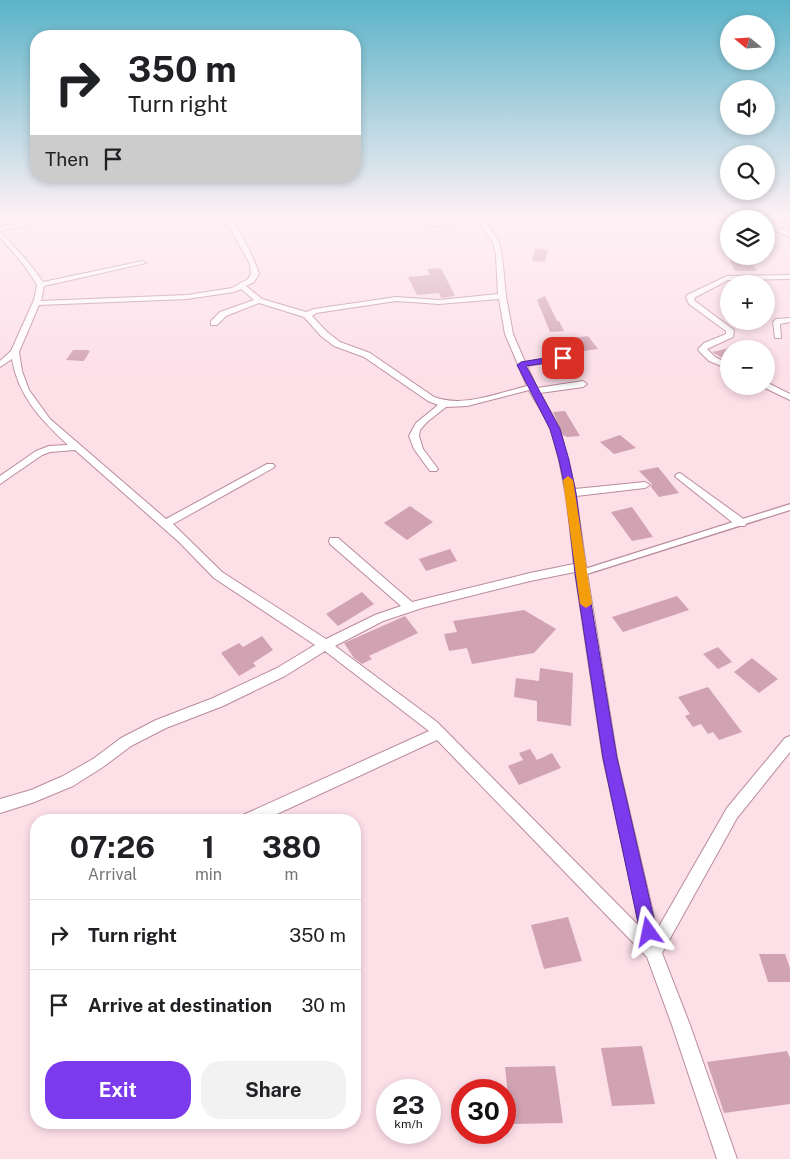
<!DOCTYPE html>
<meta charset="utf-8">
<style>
body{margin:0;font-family:"Public Sans",sans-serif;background:#f2f2f2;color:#202124;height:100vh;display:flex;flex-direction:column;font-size:19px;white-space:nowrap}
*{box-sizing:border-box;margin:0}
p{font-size:16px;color:#757577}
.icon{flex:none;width:28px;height:28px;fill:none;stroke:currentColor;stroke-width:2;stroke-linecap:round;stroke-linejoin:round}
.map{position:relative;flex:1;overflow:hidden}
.side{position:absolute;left:30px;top:814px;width:331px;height:315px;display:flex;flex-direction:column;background:#fff;border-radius:20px;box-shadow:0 2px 8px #0003}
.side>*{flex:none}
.hud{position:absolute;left:30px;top:30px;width:331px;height:152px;border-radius:20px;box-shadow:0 2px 8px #0003;background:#fff;color:#202124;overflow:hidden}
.needle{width:32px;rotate:288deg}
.buttons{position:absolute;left:720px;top:15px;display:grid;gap:10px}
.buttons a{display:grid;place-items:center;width:55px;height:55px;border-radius:50%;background:#fff;box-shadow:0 2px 8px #0003;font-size:25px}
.speed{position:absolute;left:376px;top:1079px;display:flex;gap:10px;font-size:25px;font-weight:700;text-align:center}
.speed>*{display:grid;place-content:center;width:65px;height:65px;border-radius:50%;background:#fff;box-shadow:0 2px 8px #0003;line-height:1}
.speed small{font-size:12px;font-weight:400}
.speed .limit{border:8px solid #d22;background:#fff;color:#111}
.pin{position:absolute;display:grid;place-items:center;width:42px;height:42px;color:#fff;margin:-21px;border-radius:10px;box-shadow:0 2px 8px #0006}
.me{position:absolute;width:55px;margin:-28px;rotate:348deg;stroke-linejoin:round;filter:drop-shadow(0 0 4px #0008)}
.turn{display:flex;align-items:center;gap:18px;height:105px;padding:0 15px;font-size:22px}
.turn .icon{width:65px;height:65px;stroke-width:2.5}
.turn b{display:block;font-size:35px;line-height:42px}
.then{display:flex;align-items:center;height:48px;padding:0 15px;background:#0003;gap:10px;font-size:19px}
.eta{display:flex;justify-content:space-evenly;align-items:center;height:85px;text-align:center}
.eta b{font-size:30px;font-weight:700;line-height:35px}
.cta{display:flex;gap:10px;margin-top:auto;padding:10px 15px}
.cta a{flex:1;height:58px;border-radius:20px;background:#7c3aed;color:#fff;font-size:20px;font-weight:700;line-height:58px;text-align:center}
.cta a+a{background:#f2f2f2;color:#202124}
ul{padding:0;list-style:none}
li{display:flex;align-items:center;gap:15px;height:70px;padding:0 15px;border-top:1px solid #e0e0e0}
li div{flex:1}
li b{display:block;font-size:19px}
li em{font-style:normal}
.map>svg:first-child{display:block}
</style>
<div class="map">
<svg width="790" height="1159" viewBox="0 0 790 1159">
<rect width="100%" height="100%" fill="#fddfe8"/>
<!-- building -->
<g fill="#d1a2b2">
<polygon points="535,248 548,250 545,262 532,261"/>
<polygon points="729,258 749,258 757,271 735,271"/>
<polygon points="441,268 455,296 441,298 439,293 417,295 408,277 430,275 427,269"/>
<polygon points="545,296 557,321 559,321 564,331 550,332 537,300"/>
<polygon points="588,336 598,349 569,353 560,340"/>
<polygon points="729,348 729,362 712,352"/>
<polygon points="73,350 86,350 90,351 84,361 66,360"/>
<polygon points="565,411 580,436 567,437 563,435 553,412"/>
<polygon points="620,435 636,448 614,454 600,442"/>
<polygon points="658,467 670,482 679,493 659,497 651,487 652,484 639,471"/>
<polygon points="410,506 433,522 407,540 384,523"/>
<polygon points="632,507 653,537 632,541 611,512"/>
<polygon points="450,549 457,561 426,571 419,559"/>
<polygon points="362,592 374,604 338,626 326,614"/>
<polygon points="677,596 689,610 623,632 612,617"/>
<polygon points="524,610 556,629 534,653 472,664 467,648 449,651 444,634 457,632 453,621"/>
<polygon points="405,616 418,633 369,656 372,659 362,664 354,658 344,643"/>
<polygon points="262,636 273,650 253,663 256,666 239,676 221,653 239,643 243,647"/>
<polygon points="718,647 732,662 718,669 703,654"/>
<polygon points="752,658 778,679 759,693 734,672"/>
<polygon points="540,668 573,673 571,726 537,721 537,701 514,697 516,678 539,681"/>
<polygon points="708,687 742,732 719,740 713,732 708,734 701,724 693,727 685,716 690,714 678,697"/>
<polygon points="530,749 537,760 552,753 561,768 519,785 508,766 523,760 519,753"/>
<polygon points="568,917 582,961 544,969 531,925"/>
<polygon points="759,954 785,954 790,968 790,982 768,982"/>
<polygon points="642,1046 655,1104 612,1106 601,1048"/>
<polygon points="787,1051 790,1058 790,1104 724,1113 707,1062"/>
<polygon points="555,1066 563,1123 511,1124 505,1067"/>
</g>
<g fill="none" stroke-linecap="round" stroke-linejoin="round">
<defs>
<polyline id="service" points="581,573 790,507"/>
<g id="minor">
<polygon points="57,217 69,217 0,231 0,227"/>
<path d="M210,217c7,0 17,1 23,6 8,8 23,40 26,51l-5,8 -8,4 16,13 44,13 8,-3 82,-12 43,3 59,-6 -2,-38 -3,-14 -14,-21 -50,6 -3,-2 3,-2 54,-6 16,25 3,14 4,40 7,38 12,28 38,-6 4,2 -4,2 -36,6 10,22 46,-7 4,3 -4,3 -43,6 20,36 15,60 70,-7 5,3 -5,3 -69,8 11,77 30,185 40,172 70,-122 58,-70 5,-2v16l-53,66 -75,135 28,72 47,134h-20l-45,-134 -25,-68 -210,-217 -173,80h-23l2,-5 186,-84 -104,-80 -40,25 -62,30 -57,22 -35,18 -28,21 -30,19 -41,17 -32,10v-14l31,-9 32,-14 30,-17 28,-21 35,-18 57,-22 64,-30 38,-23 -101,-67 -35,-36 -104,-92 -25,2 -8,3 -42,29v-8l36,-25 13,-5 19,-1c-26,-24 -50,-49 -56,-86l-12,8v-6l11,-10 23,-51 3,-15 -13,-20 -24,-28v-6l29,32 14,19 100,-21 3,2 -102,23 -3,15 146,-6 45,-7 16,-9 3,-5 -1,-10 -22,-39zM241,289l13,11 -34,12 -9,9v4h6l9,-9 33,-13 45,14 17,19 13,10 30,11 64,44 10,4 -22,18 -7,13 5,13 16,22h6l2,-2 -15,-20 -4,-13 1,-6 7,-8 19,-15 21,-1 62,-16c7,13 17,27 22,41 14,43 18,88 23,133l-44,9 -118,29 -74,-64h-8l-1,3 1,3 71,62 -26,9 -49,24 -104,-67 -49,-48 100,-56 2,-2 -2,-2h-6l-101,55 -116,-100 -21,-29 -7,-19 -3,-19 20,-47 148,-6 47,-7zM499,299l6,35 22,52c-29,7 -64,22 -93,11l-64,-44 -30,-11 -13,-10 -15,-16 4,-3 80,-12 43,3zM575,572l28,186 37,169 -203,-205 -102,-76 48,-25 39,-13 108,-27z"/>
<polygon points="748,217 755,217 758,219 750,219"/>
<polygon points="790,220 790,224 778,227 790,233 790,237 766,227 766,222 773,225"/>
<polygon points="790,275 790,279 728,280 694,298 695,301 734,330 733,337 707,349 715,357 729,364 729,369 709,361 699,351 698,349 704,343 726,334 726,331 689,304 686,297 687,295 727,276"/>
<polygon points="790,318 790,322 780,324 781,338 775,338 773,322 776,319"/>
<polygon points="766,382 790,394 790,400 763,387 766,386"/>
<polygon points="680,473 745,520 746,523 745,526 737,526 677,478 675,476 677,474"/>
</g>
</defs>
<!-- service casing -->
<use href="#service" stroke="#ba8b9b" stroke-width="8"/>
<!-- minor casing -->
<use href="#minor" stroke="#ba8b9b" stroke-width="2"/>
<!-- service -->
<use href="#service" stroke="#fff" stroke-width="5.5"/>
<!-- minor -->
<use href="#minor" fill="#fff" fill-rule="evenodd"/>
</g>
<!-- sky -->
<linearGradient id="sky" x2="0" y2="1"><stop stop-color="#5bb3c8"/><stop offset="0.57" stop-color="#fef1f5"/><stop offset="1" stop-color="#fef1f5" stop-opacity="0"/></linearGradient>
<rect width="790" height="379" fill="url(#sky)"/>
<!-- route -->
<polygon fill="#7c3aed" stroke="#51269a" points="563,355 566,356 566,360 526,366 560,429 569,460 576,493 586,573 617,758 657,932 654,938 649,941 643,938 640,932 603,758 575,573 566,493 559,460 550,429 517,365 521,362"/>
<!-- slow -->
<polygon fill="#f59e0b" points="568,476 573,480 592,604 586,608 580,604 563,480"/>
</svg>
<div class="buttons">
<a><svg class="needle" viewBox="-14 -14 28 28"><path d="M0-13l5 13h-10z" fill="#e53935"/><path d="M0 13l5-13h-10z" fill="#757577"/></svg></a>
<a><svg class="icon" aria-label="sound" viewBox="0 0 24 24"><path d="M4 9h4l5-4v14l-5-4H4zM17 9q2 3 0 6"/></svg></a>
<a><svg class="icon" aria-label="search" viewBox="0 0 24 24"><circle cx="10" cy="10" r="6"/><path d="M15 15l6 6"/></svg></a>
<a><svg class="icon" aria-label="layers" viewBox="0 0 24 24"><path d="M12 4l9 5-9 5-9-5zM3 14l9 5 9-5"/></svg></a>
<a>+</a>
<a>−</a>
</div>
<div class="speed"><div>23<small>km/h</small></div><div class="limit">30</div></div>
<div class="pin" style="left:563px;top:358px;background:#d93025"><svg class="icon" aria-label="arrive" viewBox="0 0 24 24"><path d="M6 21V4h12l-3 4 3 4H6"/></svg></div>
<svg class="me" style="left:649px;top:932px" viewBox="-20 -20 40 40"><path d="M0-17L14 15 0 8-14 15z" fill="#7c3aed" stroke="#fff" stroke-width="4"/></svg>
<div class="hud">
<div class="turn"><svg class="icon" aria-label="right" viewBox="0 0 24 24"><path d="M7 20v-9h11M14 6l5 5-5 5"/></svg><div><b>350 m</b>Turn right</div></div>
<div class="then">Then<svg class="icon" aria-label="arrive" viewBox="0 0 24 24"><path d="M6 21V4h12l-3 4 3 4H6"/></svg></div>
</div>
<section class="side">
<div class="eta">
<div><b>07:26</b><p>Arrival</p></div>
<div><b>1</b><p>min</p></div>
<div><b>380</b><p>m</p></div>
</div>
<ul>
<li><svg class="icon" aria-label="right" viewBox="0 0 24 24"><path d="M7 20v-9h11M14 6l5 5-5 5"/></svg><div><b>Turn right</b></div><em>350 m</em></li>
<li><svg class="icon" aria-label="arrive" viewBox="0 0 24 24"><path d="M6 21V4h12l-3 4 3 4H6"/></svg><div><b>Arrive at destination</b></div><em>30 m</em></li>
</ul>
<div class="cta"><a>Exit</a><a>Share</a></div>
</section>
</div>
